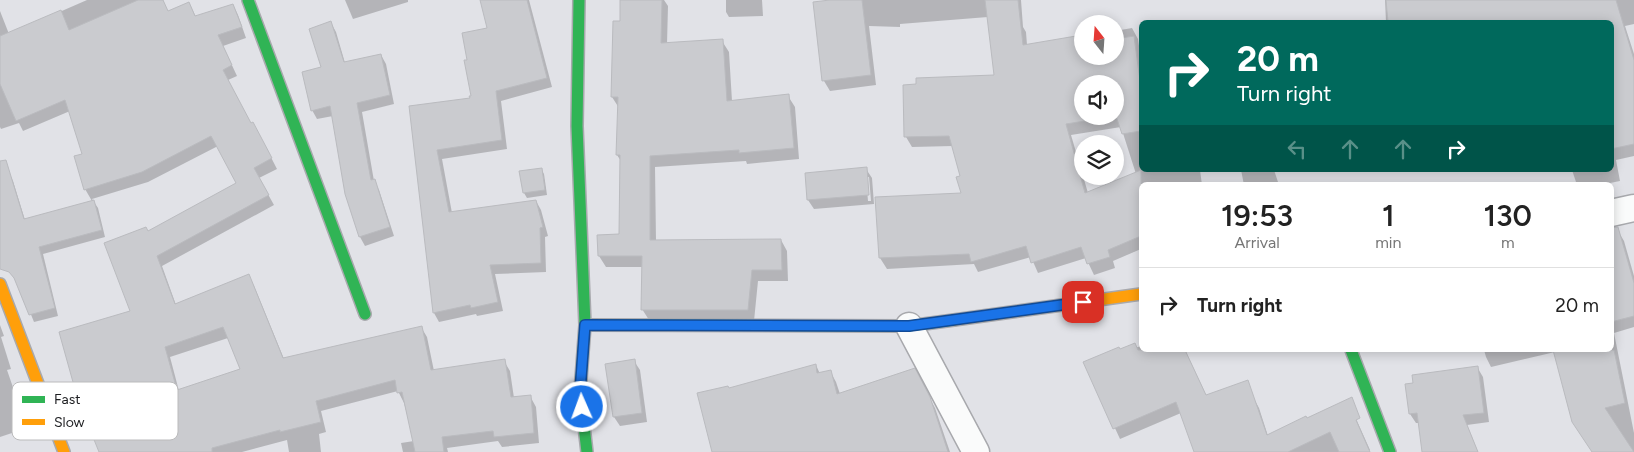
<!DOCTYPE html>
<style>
body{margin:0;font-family:Figtree,sans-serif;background:#f2f2f2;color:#222;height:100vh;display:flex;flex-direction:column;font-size:19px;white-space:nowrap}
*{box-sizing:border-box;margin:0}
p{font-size:16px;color:#767676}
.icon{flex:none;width:28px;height:28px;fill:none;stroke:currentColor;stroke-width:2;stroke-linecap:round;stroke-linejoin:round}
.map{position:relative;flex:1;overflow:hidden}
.sheet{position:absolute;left:1139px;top:182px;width:475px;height:170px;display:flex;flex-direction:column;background:#fff;border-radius:8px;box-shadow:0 2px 12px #0003}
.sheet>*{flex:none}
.guide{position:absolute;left:1139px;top:20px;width:475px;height:152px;border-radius:8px;box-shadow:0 2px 12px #0003;background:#00695c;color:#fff;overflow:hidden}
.needle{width:32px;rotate:343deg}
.buttons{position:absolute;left:1074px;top:15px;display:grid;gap:10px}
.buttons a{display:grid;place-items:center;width:50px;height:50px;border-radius:50%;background:#fff;box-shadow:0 2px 12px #0003;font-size:25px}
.pin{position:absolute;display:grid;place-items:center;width:42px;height:42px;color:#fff;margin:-21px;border-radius:10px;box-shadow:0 2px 8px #0006}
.me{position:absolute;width:55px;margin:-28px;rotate:358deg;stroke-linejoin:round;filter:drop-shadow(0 0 4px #0008)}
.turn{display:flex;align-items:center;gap:18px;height:105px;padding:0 15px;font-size:22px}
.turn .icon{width:65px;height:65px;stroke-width:2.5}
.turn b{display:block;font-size:35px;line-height:42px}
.lanes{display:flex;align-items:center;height:48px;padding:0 15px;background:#0003;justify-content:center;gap:25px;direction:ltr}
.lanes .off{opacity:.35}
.eta{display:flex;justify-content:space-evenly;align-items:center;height:85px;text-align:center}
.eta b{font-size:30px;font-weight:600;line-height:35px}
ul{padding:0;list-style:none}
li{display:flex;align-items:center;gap:15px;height:75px;padding:0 15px;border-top:1px solid #e0e0e0}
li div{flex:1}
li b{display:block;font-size:19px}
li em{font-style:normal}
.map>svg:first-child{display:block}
</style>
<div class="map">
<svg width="1634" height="452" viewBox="0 0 1634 452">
<rect width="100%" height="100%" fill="#e1e2e7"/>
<!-- shadow -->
<g fill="#0003" fill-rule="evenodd">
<path d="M87,0h76l5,12 21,-9 7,14 37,-12 5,10 8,23 -23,8 14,30 -9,4 23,45 8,9 18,35 -18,9 15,27 -112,61 14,39 72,-29 6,10 30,73 137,-32 6,10 7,34 70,-10 6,10 4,27 16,-2 6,11 3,36 -37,4 -4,-6 -51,7 1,4h-45l-2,-9 13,-2 -10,-38 -6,-12 -77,20 5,21 -7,2 2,18h-32l-2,-12 -45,12h-142l48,-219 90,-49 -20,-38 -70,36 -56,17 6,9 7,29 -62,17 15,62 -24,6 -17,-42 -17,-72v-32l9,-3 4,8 12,39 67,-19 -7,-12 -2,-34 -13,-44 -47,20 -4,-8 -18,6 -1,-2v-116l9,23zM228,338l13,32 -62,21 -9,-34z"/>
<polygon points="345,0 408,0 408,2 353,19"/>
<polygon points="481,0 529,0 552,87 501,101 507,149 442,159 452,213 536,201 541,210 548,236 545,237 546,272 495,274 503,311 477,316 476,314 439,322 434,313 410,107 471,99 473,97 469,61 489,29"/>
<polygon points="621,0 664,0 668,6 667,44 722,41 729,52 732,101 788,96 795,107 799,159 747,164 746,161 655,167 656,241 781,240 787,251 788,281 758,281 754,321 649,320 642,309 643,267 606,267 599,256 621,235 621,161 617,155 619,108 612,97 621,22"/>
<polygon points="726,0 762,0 763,16 729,17 726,12"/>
<path d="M841,0h180l2,27 3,5 1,13 55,-9v20h33v-25l17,-3 6,11 3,20v111h59l2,15h-61v64l-28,12 2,7 -21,7 -8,-17 -48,15 -7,-16 -53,15 -4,-8 -87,5 -7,-11 -3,-60 85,-4v-18l-9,-30 -41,1 -6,-10 11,-51 78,-9 -7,-60 -88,7v3l-31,-1 7,59 -46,6 -6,-10zM1082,84h33v32h-33zM1121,127l15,47 -48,19 -17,-58z"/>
<polygon points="1385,0 1634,0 1634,24 1625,26 1634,54 1634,156 1616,160 1620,181 1600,185 1577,185 1572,170 1611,170 1611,22 1386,22"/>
<polygon points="331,23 336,32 345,63 381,55 386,64 394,104 362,112 374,181 379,190 394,236 365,246 360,237 333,116 317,119 312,110 323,68"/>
<polygon points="541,169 544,174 547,195 527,198 524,193"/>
<path d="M866,169l6,9 2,26 -60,5 -6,-9zM866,177h3l2,24h-3z"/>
<polygon points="1241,170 1274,170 1279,185 1244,185"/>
<polygon points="1618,231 1624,241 1634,276 1634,327 1614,333 1634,433 1634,452 1593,452 1555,352 1491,367 1486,357 1484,350 1611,350 1611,232"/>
<polygon points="0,325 4,336 1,337 11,369 7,370 27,428 0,437"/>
<polygon points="1141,346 1141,350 1185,350 1207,397 1253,397 1259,408 1268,436 1306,420 1353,412 1370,450 1365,452 1195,452 1181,413 1120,439 1085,363"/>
<polygon points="634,361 640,370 647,422 620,426 614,417"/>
<polygon points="816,365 820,374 830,371 836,382 840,394 920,380 935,408 950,452 714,452 729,389"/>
<polygon points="1477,367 1483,377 1489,422 1467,425 1478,452 1423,452 1420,423 1416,423 1410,414"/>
</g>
<!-- building -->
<g fill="#cacbcf" stroke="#babbbf" fill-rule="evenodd">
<path d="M138,0h25l5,11 21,-9 6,14 38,-12 9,23 -24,8 14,30 -9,5 28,53 2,-1 19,36 -18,10 15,27 -112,61 18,48 74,-30 34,84 139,-32 9,44 74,-11 6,38 20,-2 3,38 -40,4 -1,-6 -51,6 2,15h-29l-13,-60 -5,1 -2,-13 -79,21 5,21 -41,10v-2l-68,18v4h-113l-21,-52 -19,-68 71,-21 -26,-68 42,-16 2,4 88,-48 -25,-47 -69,36 -58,18 -10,-34 8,-2 -17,-54 -49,21 -16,-37v-48l61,-26 8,20zM223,327l17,42 -63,21 -12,-43z"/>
<polygon points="480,0 527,0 547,78 496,91 502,140 437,150 449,212 536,200 543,227 540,228 541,263 490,265 498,302 471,308 470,305 433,313 409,106 470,98 469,96 471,96 464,60 467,60 462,33 487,28"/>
<polygon points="620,0 662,0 661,43 723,39 727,101 789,94 794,148 739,153 739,150 650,156 650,240 781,239 782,270 752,270 748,310 641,310 642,256 598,256 597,235 619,234 620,155 616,155 618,97 611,97 613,21 620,21"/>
<polygon points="830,0 862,0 871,75 822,81 813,2"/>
<path d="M985,0h33l5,45 59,-10v21h33v-17l19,-3 7,52v43l-19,3 -6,-18 -50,8 19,69 56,-23v66l-33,14 2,7 -23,7 -6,-17 -50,16 -5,-17 -55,16 -2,-8 -90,4 -4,-61 86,-4 -5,-16 4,-1 -11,-40 -45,1 -1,-52 13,-1v-6l78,-3zM1082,84h33v32h-33z"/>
<polygon points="1386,0 1616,0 1634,60 1634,144 1611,149 1611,22 1388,22"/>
<polygon points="331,21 344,62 381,54 390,95 357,103 371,180 375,179 390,227 359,237 345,194 330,106 311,111 302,72 321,67 309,29"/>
<polygon points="6,160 24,219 94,200 102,230 39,247 55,308 29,315 14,278 9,272 0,269 0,161"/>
<polygon points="867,167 869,195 807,200 805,173"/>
<polygon points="542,168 545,190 523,193 519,171"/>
<polygon points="1618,227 1634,283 1634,316 1611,322 1611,228"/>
<polygon points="1135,343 1138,350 1185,350 1206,395 1248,380 1267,435 1306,416 1307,418 1352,397 1360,418 1356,420 1370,452 1339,452 1330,432 1288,452 1194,452 1176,402 1113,429 1083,362 1119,347 1120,349"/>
<polygon points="1553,350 1614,350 1625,403 1605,408 1634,452 1592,452 1572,422"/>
<polygon points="635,359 642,413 613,417 605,364"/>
<polygon points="816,364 817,373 831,370 837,394 915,368 930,397 948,452 712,452 697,393 728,386 729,388"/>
<polygon points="1478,366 1484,413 1463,415 1478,452 1422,452 1417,413 1409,414 1405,384 1413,383 1412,375"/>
</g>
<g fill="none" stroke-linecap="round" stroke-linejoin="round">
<defs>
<g id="street">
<polyline points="1611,213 1634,208"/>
<polyline points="909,326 976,452"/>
</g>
<g id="fast">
<polyline points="248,0 365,314"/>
<polyline points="579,0 577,126 585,325 580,392 587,452"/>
<polyline points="585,325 909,326 954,320"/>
<polyline points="1351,350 1390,452"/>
</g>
<g id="slow">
<polyline points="0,284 64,452"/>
<polyline points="954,320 1141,294"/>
</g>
</defs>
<!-- street casing -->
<use href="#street" stroke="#a8a9ad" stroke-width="29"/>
<!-- fast casing -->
<use href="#fast" stroke="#a8a9ad" stroke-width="14"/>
<!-- slow casing -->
<use href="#slow" stroke="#a8a9ad" stroke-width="14"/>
<!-- street -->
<use href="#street" stroke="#fafbfb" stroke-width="26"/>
<!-- fast -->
<use href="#fast" stroke="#30b455" stroke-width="11"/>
<!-- slow -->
<use href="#slow" stroke="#ff9f0a" stroke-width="11"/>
</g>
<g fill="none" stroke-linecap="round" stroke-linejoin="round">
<defs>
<polyline id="route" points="582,407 580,392 585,325 909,326 1083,302"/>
</defs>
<!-- route casing -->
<use href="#route" stroke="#114b97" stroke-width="12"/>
<!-- route -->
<use href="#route" stroke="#1a73e8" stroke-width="9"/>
</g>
<!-- legend -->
<rect x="12" y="382" width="166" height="58" rx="8" fill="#fff" stroke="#bbbbbc" stroke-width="1"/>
<rect x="22" y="396" width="23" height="7" fill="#30b455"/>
<rect x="22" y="419" width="23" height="6" fill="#ff9f0a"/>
<g font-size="14" fill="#1c1d20">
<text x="54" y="404">Fast</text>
<text x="54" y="427">Slow</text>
</g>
</svg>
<div class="buttons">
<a><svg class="needle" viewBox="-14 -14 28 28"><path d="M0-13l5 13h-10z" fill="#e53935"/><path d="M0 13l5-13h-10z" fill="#767676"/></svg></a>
<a><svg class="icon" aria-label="sound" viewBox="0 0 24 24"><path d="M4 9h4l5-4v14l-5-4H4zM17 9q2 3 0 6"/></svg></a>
<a><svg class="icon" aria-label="layers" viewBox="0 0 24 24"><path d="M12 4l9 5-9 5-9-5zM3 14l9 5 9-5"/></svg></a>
</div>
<div class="pin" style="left:1083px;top:302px;background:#d93025"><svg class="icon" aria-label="arrive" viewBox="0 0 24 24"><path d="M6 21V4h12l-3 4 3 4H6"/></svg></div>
<svg class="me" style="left:582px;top:407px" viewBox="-20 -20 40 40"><circle r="17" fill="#1a73e8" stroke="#fff" stroke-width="3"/><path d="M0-11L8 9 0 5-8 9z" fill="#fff"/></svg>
<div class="guide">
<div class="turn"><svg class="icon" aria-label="right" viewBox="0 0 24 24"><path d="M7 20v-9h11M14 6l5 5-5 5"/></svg><div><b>20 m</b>Turn right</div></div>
<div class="lanes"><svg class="icon off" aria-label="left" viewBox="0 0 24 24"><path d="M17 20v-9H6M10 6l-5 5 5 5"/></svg><svg class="icon off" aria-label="ahead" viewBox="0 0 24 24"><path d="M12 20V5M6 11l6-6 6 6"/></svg><svg class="icon off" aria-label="ahead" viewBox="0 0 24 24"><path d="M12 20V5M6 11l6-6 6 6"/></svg><svg class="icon" aria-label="right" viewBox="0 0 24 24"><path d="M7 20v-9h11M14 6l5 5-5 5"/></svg></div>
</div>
<section class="sheet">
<div class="eta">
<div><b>19:53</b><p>Arrival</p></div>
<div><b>1</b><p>min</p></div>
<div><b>130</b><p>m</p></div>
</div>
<ul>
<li><svg class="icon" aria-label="right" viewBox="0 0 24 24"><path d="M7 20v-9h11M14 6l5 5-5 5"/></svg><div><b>Turn right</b></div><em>20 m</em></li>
</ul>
</section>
</div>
